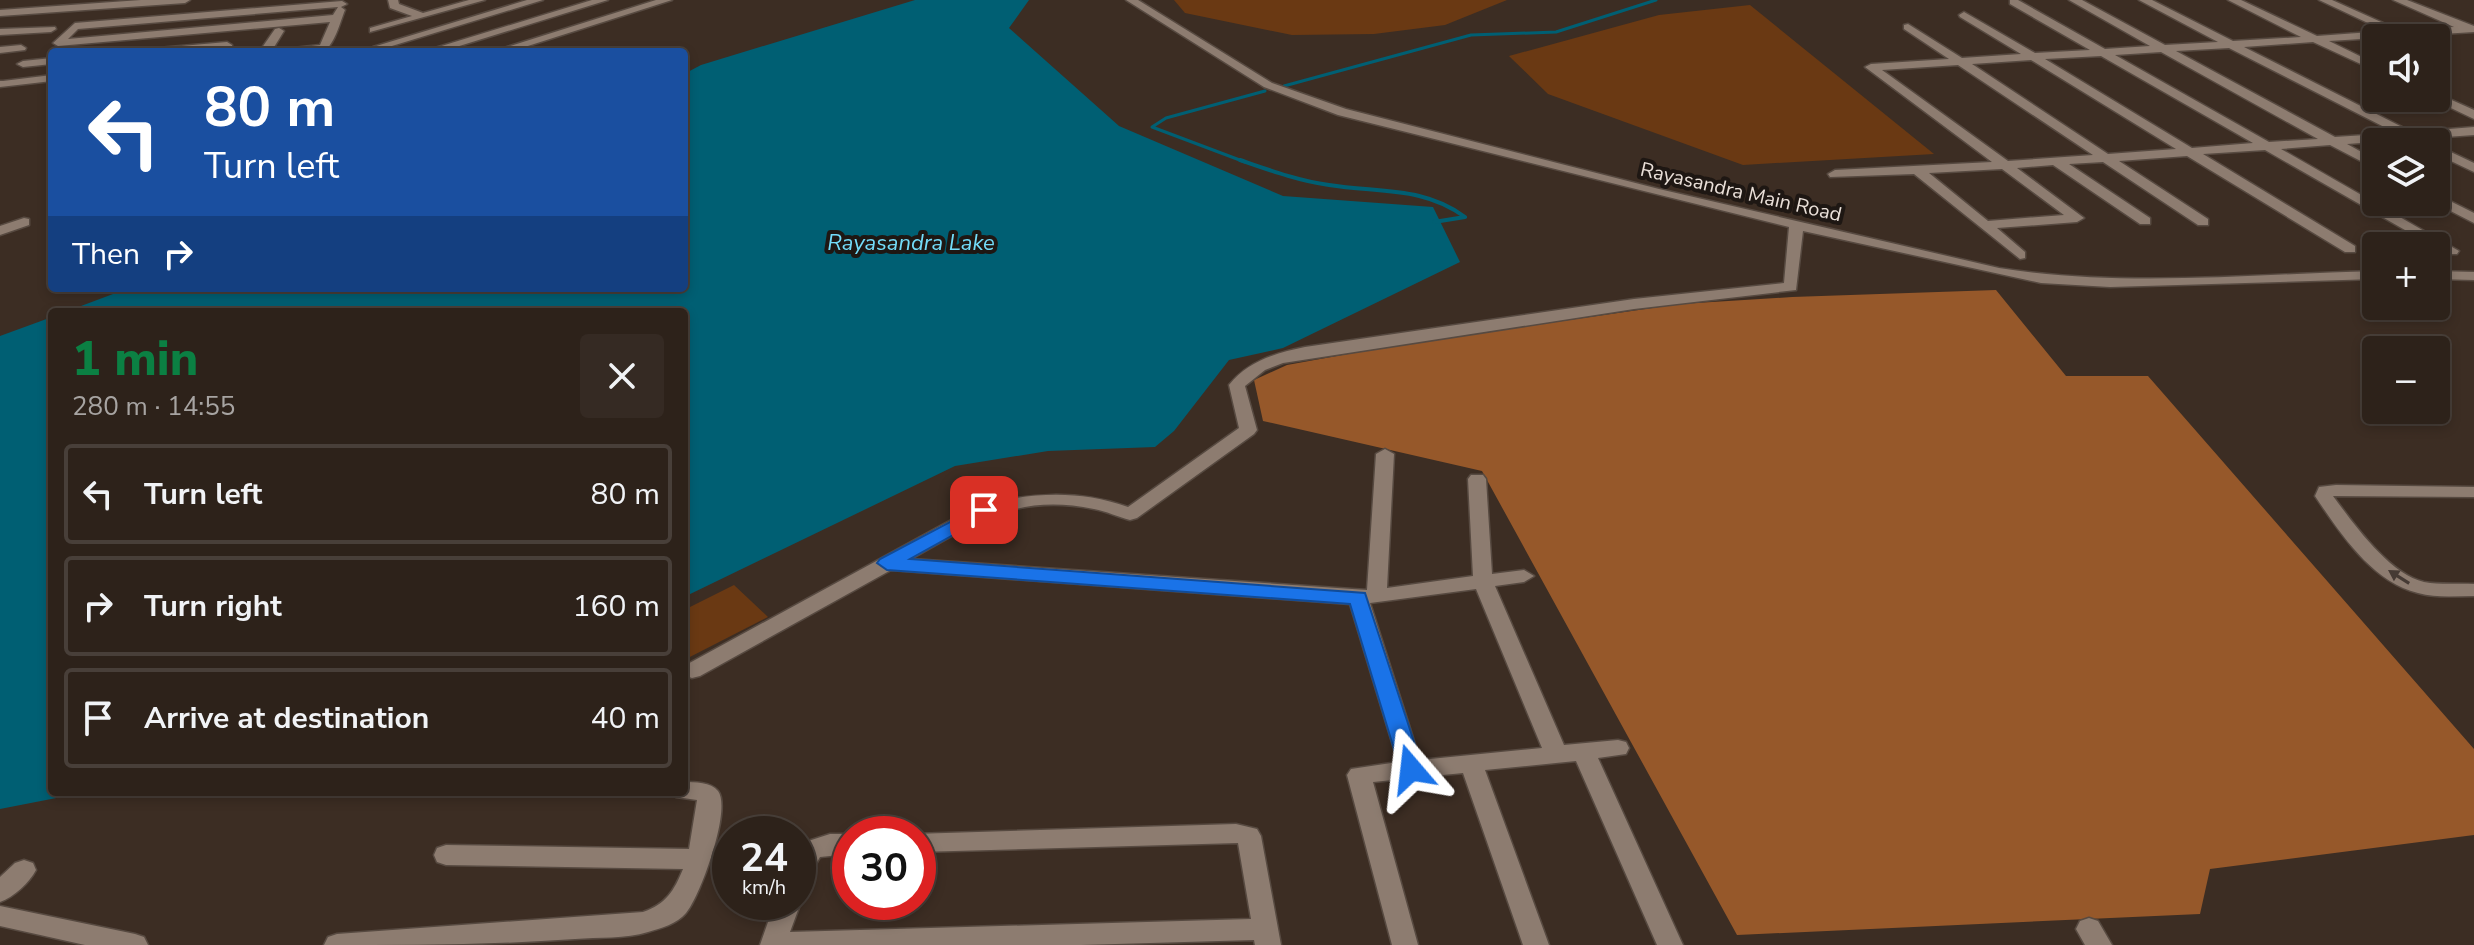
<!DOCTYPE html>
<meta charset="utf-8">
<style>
body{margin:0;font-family:"Nunito Sans",sans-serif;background:#352a23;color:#f1f3f6;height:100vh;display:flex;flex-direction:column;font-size:30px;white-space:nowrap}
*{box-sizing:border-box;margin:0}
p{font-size:26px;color:#a7a4a2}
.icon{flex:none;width:44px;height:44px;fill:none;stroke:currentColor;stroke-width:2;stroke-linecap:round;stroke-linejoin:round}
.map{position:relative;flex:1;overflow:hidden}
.drawer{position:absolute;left:48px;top:308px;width:640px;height:488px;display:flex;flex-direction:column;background:#2d221a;border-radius:8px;box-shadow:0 4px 12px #0003,0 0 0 2px #483f39}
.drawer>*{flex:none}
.banner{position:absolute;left:48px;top:48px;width:640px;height:244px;border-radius:8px;box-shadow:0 4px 12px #0003,0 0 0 2px #483f39;background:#1a4fa0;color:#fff;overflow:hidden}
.fabs{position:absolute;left:2362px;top:24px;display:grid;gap:16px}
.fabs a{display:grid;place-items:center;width:88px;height:88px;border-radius:8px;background:#2d221a;box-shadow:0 4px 12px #0003,0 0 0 2px #483f39;font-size:40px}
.speed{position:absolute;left:712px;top:816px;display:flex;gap:16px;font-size:40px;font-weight:700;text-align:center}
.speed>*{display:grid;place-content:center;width:104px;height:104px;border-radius:50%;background:#2d221a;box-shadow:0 4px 12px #0003,0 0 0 2px #483f39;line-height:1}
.speed small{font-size:20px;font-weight:400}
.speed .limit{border:12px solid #d22;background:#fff;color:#111}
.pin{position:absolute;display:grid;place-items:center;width:68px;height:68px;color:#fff;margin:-34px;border-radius:16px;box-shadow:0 4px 12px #0006}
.me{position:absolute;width:88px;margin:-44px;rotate:343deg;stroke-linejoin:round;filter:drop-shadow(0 0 6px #0008)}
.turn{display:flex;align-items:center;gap:28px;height:168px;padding:0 24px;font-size:36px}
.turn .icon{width:104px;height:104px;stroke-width:2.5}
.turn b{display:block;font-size:56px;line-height:68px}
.then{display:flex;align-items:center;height:76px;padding:0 24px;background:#0003;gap:16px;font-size:30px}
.round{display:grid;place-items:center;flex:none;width:84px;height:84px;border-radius:8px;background:#352a23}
.overview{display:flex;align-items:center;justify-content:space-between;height:136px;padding:0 24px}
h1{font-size:48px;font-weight:800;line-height:60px;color:#0b8043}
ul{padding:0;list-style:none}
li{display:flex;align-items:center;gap:24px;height:100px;margin:0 16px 12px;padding:0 8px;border:4px solid #483f39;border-radius:8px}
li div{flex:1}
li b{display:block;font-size:30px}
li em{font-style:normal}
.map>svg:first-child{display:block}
</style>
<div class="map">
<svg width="2474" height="945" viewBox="0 0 2474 945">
<rect width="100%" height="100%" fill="#3c2d23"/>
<!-- green -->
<g fill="#6a3913">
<polygon points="1174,0 1507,0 1445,25 1374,34 1292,35 1185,13"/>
<polygon points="1750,5 1934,154 1743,165 1548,94 1509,56 1659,15"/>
<polygon points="734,585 768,617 684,660 684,610"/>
</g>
<!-- forest -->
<polygon fill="#96582a" points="1996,290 2066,376 2148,376 2474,749 2474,835 2210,869 2200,914 1737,935 1482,471 1263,421 1254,380 1287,365 1403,344 1680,304 1792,297"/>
<!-- water -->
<g fill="#005f73">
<polygon points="915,0 1029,0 1009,28 1119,126 1283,196 1433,207 1460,262 1283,348 1229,360 1174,431 1155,447 1048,451 955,466 684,597 684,312 65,312 129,288 684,288 684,74 701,65"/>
<polygon points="52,317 52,792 87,792 0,809 0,336"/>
</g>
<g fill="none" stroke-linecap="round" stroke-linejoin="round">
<!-- stream-far1 -->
<g stroke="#005f73" stroke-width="3">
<polyline points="1284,86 1471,35 1556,32 1656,0"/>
<polyline points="1245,162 1152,127 1166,118 1265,91"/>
</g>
<!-- stream -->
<path stroke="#005f73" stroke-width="4" d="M1240,160c29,10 59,21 89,25 49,8 94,1 136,32l-31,5"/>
<defs>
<g id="minor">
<polygon points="141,0 190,0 185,3 0,16 0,10"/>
<polygon points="388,0 398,0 399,4 423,13 469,0 485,0 370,32 370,28 412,16 390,8"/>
<polygon points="527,0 543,0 382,49 373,47"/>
<polygon points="592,0 608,0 440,52 422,52"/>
<polygon points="656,0 672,0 509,52 491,52"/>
<path d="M1126,0h12l134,83 74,26 313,80 340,79c124,20 252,6 377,3v8l-266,8 -69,-4 -238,-52 -7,59 -162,19 -351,54 -18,7 -20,16 12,44 -3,4 -117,84 -7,2c-12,-3 -24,-9 -36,-11 -78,-16 -119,14 -183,50l456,31 9,-136 9,-5 9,5 -7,134 86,-12 -5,-97 3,-4h12l3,4 6,95 32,-4 10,6 -10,6 -29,4 69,159 54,-5 8,2 3,6 -3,6 -28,4 85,187h-26l-81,-184 -91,9 64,175h-26l-60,-172 -90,9 45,163h-26l-45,-170 4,-6 47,-7 -48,-158 -459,-34 -191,106 -8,2 -8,-3v-9l293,-160c51,-13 100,-17 151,1l111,-79 -10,-43c19,-24 47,-32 76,-38l329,-48 150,-16 5,-56 -451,-112 -74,-28zM1476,589l66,159 -122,12 -50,-157z"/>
<path d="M2010,0h8l87,49 45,-3 -81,-46h13l83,45 53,-3 -79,-42h13l81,41 68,-4 -73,-37h13l76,36 68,-5 -66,-31h13l67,30 55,-3 -61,-27h14l67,26v6l-145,9 47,23v7l-63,-29 -69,5 168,85 62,-5v8l-127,9 29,16v9l-46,-24 -49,4 178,102 -2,3h-10l-182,-104 -62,4 152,92v6h-10l-158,-96 -68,5 89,58v6h-10l-95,-63 -34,2 81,54v6h-10l-87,-59 -36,3 67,50 -7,4 -80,6 28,24v6l-5,1 -106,-85 -84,3 -2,-3 7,-4 157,-8 -127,-95 6,-3 78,-5 -45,-30v-4l4,-1 54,34 59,-4 -61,-37 -1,-2 5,-3 71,41 55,-3 -80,-46zM2229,48l167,85 -61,4 -159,-86zM2161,52l157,87 -49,3 -154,-87zM2101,56l152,87 -61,5 -147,-89zM2031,60l145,89 -68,5 -136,-90zM1958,65l135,90 -85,6 -126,-91zM2002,169l62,46 -76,6 -59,-48z"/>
<path d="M342,1l5,3 -6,3 4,3c-5,12 -10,34 -21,41l-45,1 6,-3 35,-4 10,-23 -272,24 -5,-3 22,-20zM338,7l-5,8 -265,24 10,-10z"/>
<polygon points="55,27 56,29 51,32 0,35 0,29"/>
<polygon points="279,28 284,31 271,52 259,52 275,29"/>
<polygon points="227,42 232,45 232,52 220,52 221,49 141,52 147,49"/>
<polygon points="21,45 26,48 25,50 0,53 0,47"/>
<polygon points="52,58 52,64 23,67 17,64 23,61"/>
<polygon points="52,75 52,81 0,87 0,81 3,81"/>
<polygon points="2436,93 2474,110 2474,119 2432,99 2436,98"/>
<polygon points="2436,145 2474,163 2474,172 2436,154"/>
<polygon points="2436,194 2474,213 2474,223 2433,202 2436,202"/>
<polygon points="24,218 29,219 29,225 0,235 0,226"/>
<polygon points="2436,271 2474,272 2474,280 2436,279"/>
<path d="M2336,485l138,2v10l-141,-1c20,27 56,78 91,86 16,3 34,1 50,2v12c-19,0 -38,2 -56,-3 -46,-11 -78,-60 -103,-97l4,-9z"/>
<path d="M684,782c11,0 27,0 34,9 14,18 -18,106 -32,122 -9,11 -25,15 -38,19 -22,7 -50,5 -73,7 -84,6 -167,6 -251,6l4,-8 9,-3 306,-22c23,-8 31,-21 40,-43l-237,-4 -9,-3 -3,-7 3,-7 9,-3 243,4 8,-49 -21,-3 -3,-5h11z"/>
<polygon points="1236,824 1257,829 1261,836 1281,945 1255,945 1254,940 1081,945 760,945 775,902 798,902 798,897 801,902 790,932 1251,919 1238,843 918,852 918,834 913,834"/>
<polygon points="830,834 850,834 850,854 820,857 807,880 798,883 798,851 802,843"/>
<path d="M24,860l9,3 3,7c-7,13 -22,27 -36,32v-25l15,-14z"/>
<polygon points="0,906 135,934 144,937 148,945 85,945 0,926"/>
<polygon points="2089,918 2098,921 2112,945 2085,945 2076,929 2080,921"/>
</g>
</defs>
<!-- minor casing -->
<use href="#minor" stroke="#574a41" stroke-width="3"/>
<!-- minor -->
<use href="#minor" fill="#8d7c70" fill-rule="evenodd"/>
</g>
<!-- one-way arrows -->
<defs><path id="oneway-solid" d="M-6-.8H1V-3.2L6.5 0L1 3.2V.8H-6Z" transform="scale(2)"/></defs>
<use fill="#453a34" href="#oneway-solid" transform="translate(2399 577) rotate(-148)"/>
<!-- route -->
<polygon fill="#1a73e8" stroke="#114b97" stroke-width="2" points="984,504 991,506 993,510 991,514 910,559 1365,593 1423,769 1419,775 1411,778 1403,775 1400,769 1350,604 887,570 877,563 880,559"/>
<g text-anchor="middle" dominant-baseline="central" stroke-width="8" stroke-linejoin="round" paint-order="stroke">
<!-- far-street labels -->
<g font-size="20" fill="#eae0d9" stroke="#1e1713">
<text transform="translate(1741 192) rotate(13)">Rayasandra Main Road</text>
</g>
<!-- far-water labels -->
<g font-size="22" font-style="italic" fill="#73dcf9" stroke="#1e1713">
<text x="911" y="243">Rayasandra Lake</text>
</g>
</g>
</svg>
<div class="fabs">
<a><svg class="icon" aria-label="sound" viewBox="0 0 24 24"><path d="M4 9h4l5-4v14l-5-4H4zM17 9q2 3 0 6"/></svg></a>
<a><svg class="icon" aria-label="layers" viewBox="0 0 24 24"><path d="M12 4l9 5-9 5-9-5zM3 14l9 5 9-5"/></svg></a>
<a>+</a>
<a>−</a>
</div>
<div class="speed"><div>24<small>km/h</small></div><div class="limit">30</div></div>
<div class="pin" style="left:984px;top:510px;background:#d93025"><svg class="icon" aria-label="arrive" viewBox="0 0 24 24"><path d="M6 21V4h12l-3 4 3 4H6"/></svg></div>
<svg class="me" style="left:1411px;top:769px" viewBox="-20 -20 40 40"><path d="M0-17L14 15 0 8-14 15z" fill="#1a73e8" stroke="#fff" stroke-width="4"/></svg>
<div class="banner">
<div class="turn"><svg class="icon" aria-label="left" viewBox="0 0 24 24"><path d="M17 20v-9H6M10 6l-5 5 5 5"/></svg><div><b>80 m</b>Turn left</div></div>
<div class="then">Then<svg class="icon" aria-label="right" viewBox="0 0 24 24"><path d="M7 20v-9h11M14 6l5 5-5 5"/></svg></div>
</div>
<section class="drawer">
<div class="overview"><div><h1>1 min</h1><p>280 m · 14:55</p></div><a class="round"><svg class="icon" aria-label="close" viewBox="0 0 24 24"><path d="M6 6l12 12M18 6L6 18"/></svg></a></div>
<ul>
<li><svg class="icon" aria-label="left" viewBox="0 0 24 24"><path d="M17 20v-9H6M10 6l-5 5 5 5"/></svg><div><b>Turn left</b></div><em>80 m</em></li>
<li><svg class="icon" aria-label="right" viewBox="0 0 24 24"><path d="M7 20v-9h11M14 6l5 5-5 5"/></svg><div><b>Turn right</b></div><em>160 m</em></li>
<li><svg class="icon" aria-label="arrive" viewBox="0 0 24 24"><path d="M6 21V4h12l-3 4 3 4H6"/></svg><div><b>Arrive at destination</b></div><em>40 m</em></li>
</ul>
</section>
</div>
